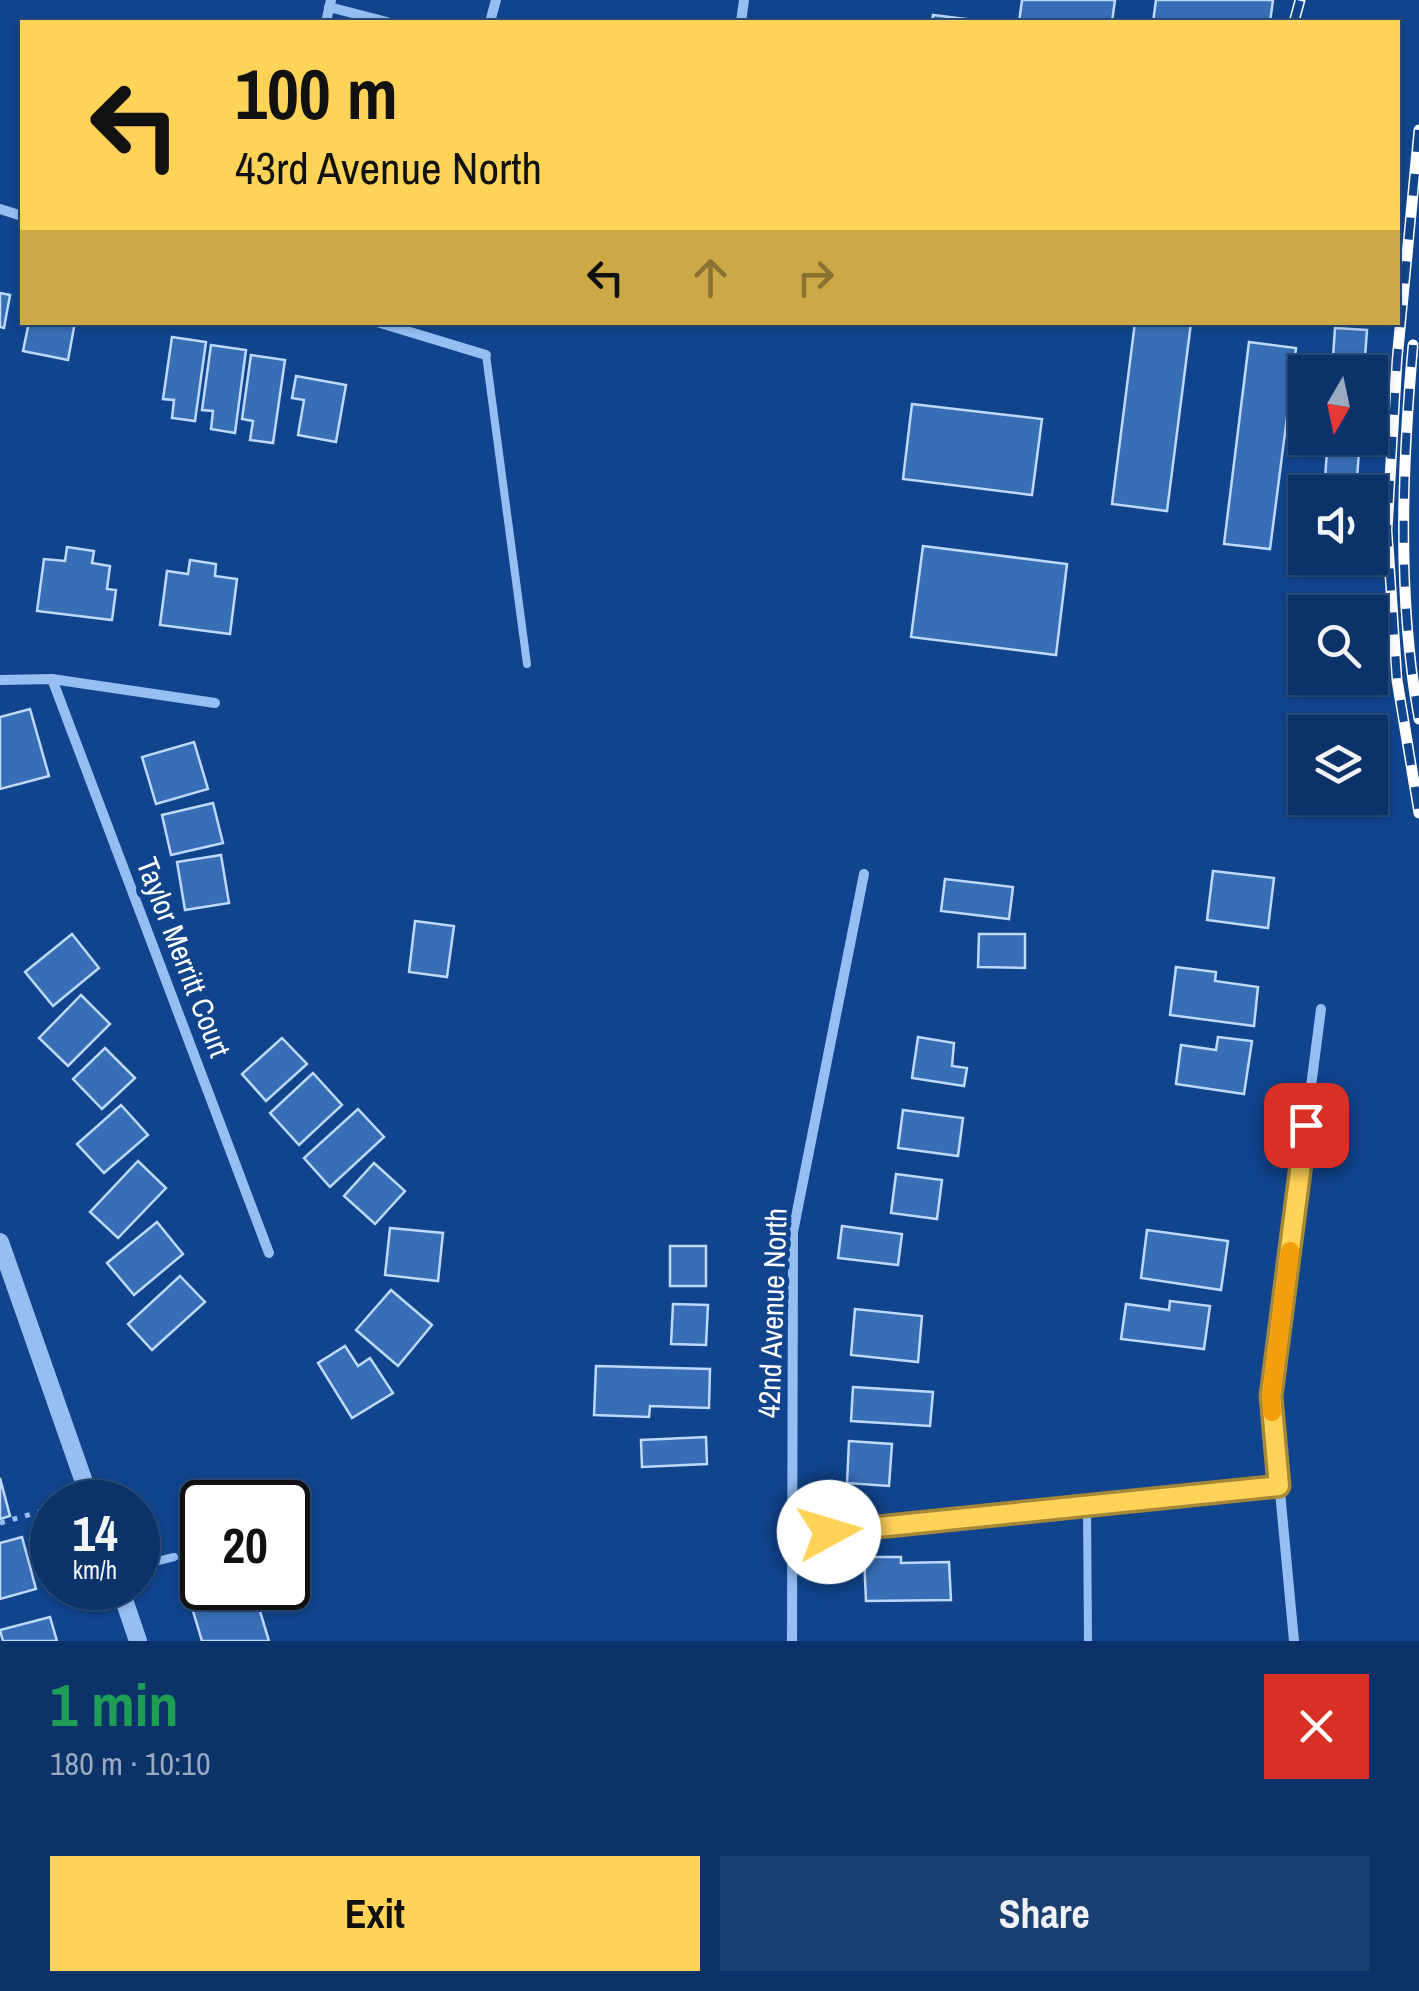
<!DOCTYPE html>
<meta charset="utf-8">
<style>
body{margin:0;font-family:"Archivo Narrow",sans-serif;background:#1a3f71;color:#f1f3f6;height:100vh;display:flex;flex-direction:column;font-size:38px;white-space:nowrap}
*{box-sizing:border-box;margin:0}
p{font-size:32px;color:#9aaac0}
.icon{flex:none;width:55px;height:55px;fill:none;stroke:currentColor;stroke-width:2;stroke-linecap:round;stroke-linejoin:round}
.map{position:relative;height:1641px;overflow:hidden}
.panel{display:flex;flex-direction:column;background:#0c3369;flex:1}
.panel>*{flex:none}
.guide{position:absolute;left:20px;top:20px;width:1380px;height:305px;border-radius:0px;box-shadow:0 2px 8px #0004,0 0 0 2px #2c4e7d;background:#ffd258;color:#111;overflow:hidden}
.needle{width:65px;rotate:189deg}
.controls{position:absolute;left:1288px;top:355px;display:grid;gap:20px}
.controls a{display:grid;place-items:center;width:100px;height:100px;border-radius:0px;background:#0c3369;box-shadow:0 2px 8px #0004,0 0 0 2px #2c4e7d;font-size:50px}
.speed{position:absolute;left:30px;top:1480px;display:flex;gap:20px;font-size:50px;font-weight:700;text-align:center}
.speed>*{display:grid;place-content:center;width:130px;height:130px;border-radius:50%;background:#0c3369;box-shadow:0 2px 8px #0004,0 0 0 2px #2c4e7d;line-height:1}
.speed small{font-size:25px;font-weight:400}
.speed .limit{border:5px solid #111;border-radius:15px;background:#fff;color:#111}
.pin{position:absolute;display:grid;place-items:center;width:85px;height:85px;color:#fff;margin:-42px;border-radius:20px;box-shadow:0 5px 15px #0006}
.me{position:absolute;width:110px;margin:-55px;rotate:84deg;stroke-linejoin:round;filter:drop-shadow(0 0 8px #0008)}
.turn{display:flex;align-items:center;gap:35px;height:210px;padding:0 50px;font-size:45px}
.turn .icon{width:130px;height:130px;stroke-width:2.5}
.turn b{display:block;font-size:70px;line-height:85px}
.lanes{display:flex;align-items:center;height:95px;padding:0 50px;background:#0003;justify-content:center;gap:50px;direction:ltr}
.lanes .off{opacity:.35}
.round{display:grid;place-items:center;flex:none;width:105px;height:105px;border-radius:0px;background:#1a3f71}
.headline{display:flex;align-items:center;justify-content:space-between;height:170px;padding:0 50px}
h1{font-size:60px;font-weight:700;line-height:75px;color:#1e9e55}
.cta{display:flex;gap:20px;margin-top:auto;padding:20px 50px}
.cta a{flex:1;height:115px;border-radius:0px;background:#ffd258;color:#111;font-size:40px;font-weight:700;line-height:115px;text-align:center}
.cta a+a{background:#1a3f71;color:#f1f3f6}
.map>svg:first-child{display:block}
</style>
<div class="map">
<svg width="1419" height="1641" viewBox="0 0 1419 1641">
<rect width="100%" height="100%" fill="#10448c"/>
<!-- building -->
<g fill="#386eb6" stroke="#bed9fd" stroke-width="2.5">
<polygon points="1022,0 1115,0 1112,22 1019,22"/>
<polygon points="1156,0 1273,0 1270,22 1153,22"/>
<polygon points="933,15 975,20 975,22 932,22"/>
<polygon points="0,293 10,295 4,328 0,327"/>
<polygon points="29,322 75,322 68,360 23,351"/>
<polygon points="1135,322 1191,323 1167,511 1112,504"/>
<polygon points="1335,328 1367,330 1364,372 1332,372"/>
<polygon points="172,337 206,342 195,421 172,418 174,400 163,399"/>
<polygon points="1249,342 1296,348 1270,549 1224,544"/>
<polygon points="211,345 246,350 235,433 211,429 213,411 202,410"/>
<polygon points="251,355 285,360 273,443 250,440 253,421 242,419"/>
<polygon points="296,376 346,385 336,442 298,435 304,400 292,398"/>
<polygon points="912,404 1042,419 1032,495 903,479"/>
<polygon points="1328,438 1360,438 1356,492 1324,492"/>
<polygon points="923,546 1067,564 1056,655 911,637"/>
<polygon points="67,547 94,551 92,563 110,566 107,589 116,590 112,620 37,611 44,559 65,561"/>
<polygon points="1320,558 1352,558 1351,574 1319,571"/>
<polygon points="190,560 216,564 215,576 237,579 230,634 160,625 167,571 188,574"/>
<polygon points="30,709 49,776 0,789 0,717"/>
<polygon points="194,742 208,789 156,804 142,757"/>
<polygon points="213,803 223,843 171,855 162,815"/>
<polygon points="221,855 229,903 185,910 177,862"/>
<polygon points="1213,871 1274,878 1268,928 1207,920"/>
<polygon points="945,879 1013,887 1009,919 941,911"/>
<polygon points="415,921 454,926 447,977 409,972"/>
<polygon points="72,934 99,968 53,1006 25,972"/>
<polygon points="979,934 1025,934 1025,968 978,967"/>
<polygon points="1176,967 1216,972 1215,981 1258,987 1254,1026 1170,1015"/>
<polygon points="81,995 110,1024 68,1066 39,1038"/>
<polygon points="918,1037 954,1043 952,1066 967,1068 964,1086 912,1078"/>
<polygon points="1218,1037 1252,1041 1244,1094 1176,1084 1181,1045 1216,1050"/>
<polygon points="282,1038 307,1064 266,1101 242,1074"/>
<polygon points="105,1048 135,1078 102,1109 73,1079"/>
<polygon points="313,1073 342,1105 299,1145 270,1113"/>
<polygon points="121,1105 148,1135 104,1173 77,1144"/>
<polygon points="358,1109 384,1137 330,1187 304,1158"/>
<polygon points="903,1110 963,1118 958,1156 898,1148"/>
<polygon points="138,1161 166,1188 118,1238 90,1212"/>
<polygon points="374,1163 405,1191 375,1224 344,1196"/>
<polygon points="896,1174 942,1180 937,1219 891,1213"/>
<polygon points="157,1222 183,1254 134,1295 107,1263"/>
<polygon points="842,1226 902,1234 898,1265 838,1258"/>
<polygon points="390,1228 443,1233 438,1281 385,1275"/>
<polygon points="1147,1230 1228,1241 1221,1290 1141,1278"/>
<rect x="670" y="1246" width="36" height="40"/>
<polygon points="180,1276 205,1302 152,1350 128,1324"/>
<polygon points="391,1290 432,1325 398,1366 356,1330"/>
<polygon points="1170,1301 1210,1306 1204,1349 1121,1339 1126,1304 1169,1310"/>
<polygon points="673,1304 708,1305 706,1345 671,1344"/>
<polygon points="855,1309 922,1316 918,1362 851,1355"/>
<polygon points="345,1346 358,1366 370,1358 393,1393 352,1418 318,1363"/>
<polygon points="596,1366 710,1369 709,1408 650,1406 649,1417 594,1415"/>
<polygon points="853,1387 933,1392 930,1426 851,1421"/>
<polygon points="706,1437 707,1464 642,1467 641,1440"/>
<polygon points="849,1441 892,1444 889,1486 847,1483"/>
<polygon points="0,1478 10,1516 0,1519"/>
<polygon points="202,1527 202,1569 192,1530"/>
<polygon points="288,1534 289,1538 296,1536 304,1566 288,1570"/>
<polygon points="22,1537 36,1589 0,1599 0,1543"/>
<polygon points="864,1557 901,1557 901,1563 949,1562 951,1600 866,1601"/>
<polygon points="236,1588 253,1588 269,1641 202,1641 190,1601"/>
<polygon points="50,1617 57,1641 3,1641 0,1630"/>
</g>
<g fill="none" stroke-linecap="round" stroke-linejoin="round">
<!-- path -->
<polyline stroke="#97bef2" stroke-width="5" stroke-dasharray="5 8" stroke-linecap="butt" points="0,1523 46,1510"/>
<!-- service -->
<g stroke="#97bef2" stroke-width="8">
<polyline points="486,355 527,664"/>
<polyline points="1087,1505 1088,1641"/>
<polyline points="793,1535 1279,1485"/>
<polyline points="138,1566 174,1557"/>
</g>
<!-- minor -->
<g stroke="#97bef2" stroke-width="10">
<polyline points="329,7 387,22"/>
<polyline points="326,22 331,0"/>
<polyline points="490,22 496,0"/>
<polyline points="741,22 744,0"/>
<polyline points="0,209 22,216"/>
<polyline points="377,322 486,355"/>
<polyline points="52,679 269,1253"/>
<polyline points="0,680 52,679 215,703"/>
<polyline points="792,1641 793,1232 864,874"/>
<polyline points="1294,1641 1271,1396 1321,1009"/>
</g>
<!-- tertiary -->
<g stroke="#97bef2" stroke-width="18">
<polyline points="0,1242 91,1502"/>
<polyline points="120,1588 138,1641"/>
</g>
<defs>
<g id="rail">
<polyline points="1294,22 1300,0"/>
<polyline points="1419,130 1397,360 1387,530 1397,680 1419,813"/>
<path d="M1413,345c-11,123 -16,252 6,374"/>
</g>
</defs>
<!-- rail casing -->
<use href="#rail" stroke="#fff" stroke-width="11"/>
<!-- rail -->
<use href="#rail" stroke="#10448c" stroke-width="8" stroke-dasharray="22" stroke-linecap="butt"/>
</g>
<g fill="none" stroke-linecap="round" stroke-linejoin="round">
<defs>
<polyline id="route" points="829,1532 1279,1486 1271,1396 1306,1125"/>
</defs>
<!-- route casing -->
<use href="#route" stroke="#a68839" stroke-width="25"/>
<!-- route -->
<use href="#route" stroke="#ffd258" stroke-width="18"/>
<!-- slow -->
<polyline stroke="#f59e0b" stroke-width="18" points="1272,1412 1271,1396 1290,1251"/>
</g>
<g text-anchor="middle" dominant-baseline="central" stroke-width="10" stroke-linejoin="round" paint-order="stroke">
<!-- street labels -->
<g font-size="30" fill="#fff" stroke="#10448c">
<text transform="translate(184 957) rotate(69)">Taylor Merritt Court</text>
<text transform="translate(772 1313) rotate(-88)">42nd Avenue North</text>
</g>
</g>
</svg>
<div class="controls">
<a><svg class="needle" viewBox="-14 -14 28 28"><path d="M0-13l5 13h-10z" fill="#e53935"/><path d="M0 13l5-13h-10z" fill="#9aaac0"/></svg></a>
<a><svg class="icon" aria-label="sound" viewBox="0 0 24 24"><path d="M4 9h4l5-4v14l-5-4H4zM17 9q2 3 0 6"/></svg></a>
<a><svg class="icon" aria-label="search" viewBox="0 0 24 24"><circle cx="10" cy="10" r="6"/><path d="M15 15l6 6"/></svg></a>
<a><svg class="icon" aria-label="layers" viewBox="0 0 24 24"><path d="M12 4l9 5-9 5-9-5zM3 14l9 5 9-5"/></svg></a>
</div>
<div class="speed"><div>14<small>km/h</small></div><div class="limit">20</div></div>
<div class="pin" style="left:1306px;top:1125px;background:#d93025"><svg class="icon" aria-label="arrive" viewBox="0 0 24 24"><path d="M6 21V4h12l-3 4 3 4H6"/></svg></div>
<svg class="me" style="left:829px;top:1532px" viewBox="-20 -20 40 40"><circle r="19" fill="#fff"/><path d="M0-13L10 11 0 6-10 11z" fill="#ffd258"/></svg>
<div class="guide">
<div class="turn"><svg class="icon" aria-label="left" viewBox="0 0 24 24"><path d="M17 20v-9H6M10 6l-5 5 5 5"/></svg><div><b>100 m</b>43rd Avenue North</div></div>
<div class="lanes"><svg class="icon" aria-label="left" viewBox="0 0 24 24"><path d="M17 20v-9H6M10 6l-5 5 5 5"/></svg><svg class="icon off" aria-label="ahead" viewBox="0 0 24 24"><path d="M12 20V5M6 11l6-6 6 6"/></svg><svg class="icon off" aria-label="right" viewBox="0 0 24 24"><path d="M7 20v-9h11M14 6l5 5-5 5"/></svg></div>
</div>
</div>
<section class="panel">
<div class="headline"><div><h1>1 min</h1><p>180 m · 10:10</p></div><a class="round" style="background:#d93025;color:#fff"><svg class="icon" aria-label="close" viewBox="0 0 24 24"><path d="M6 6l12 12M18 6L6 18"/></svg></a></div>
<div class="cta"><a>Exit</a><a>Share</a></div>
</section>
